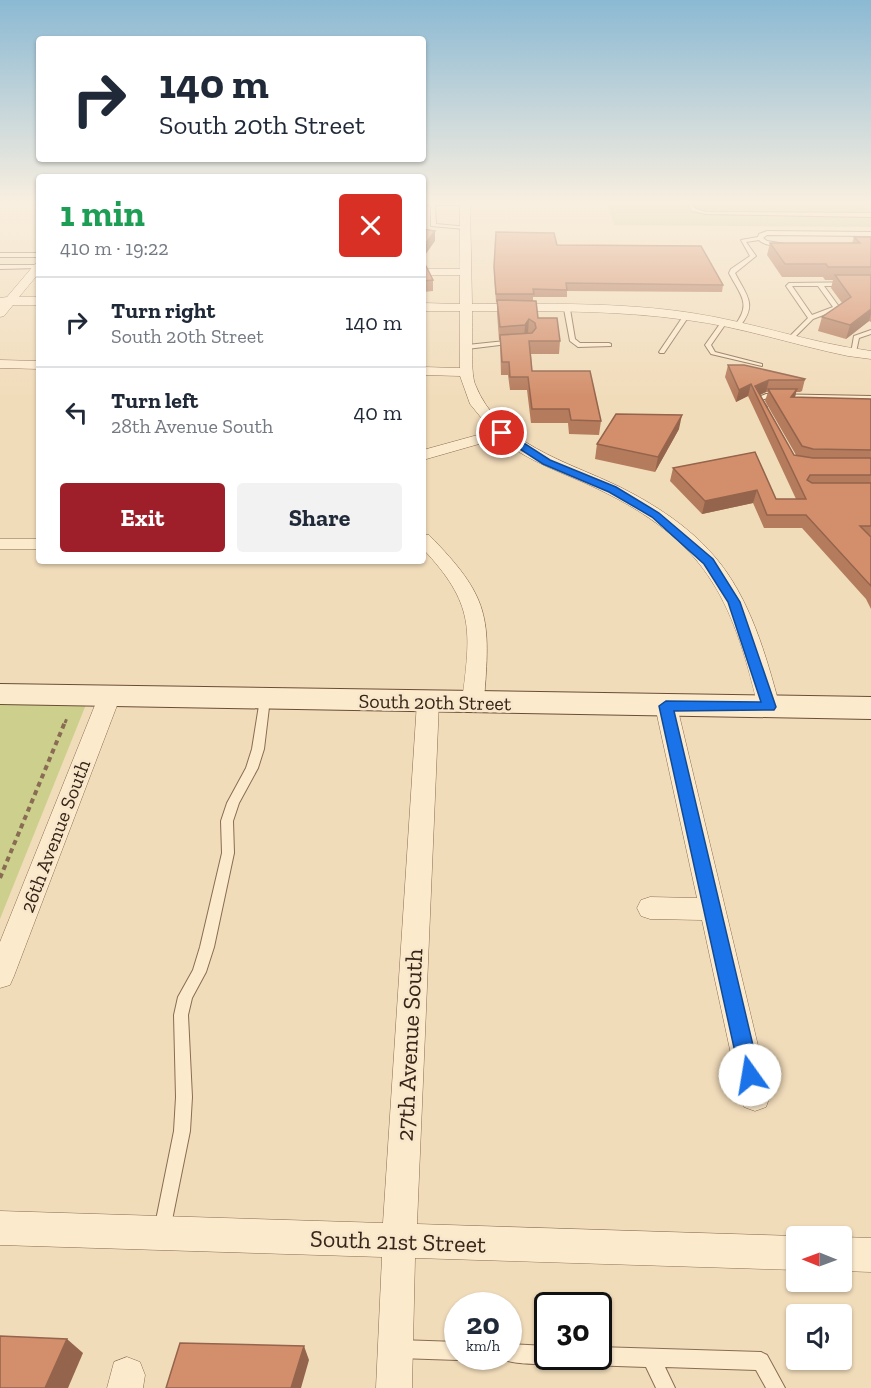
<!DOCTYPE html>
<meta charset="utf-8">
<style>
body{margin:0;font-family:"Zilla Slab",serif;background:#f2f2f3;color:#1f2937;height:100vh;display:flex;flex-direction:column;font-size:22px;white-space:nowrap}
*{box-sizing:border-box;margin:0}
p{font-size:20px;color:#747a83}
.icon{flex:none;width:33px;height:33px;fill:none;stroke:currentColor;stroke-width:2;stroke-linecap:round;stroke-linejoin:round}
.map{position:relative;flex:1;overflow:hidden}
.details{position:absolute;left:36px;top:174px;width:390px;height:390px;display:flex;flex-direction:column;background:#fff;border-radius:6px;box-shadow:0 2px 4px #0004}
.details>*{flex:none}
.hud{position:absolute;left:36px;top:36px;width:390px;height:126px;border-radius:6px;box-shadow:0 2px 4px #0004;background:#fff;color:#1f2937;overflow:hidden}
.needle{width:39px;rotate:271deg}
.buttons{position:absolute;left:786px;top:1226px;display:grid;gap:12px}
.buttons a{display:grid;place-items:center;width:66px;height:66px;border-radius:6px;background:#fff;box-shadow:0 2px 4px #0004;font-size:30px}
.speed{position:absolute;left:444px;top:1292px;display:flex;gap:12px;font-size:30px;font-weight:700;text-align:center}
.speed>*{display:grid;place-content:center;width:78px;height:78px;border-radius:50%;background:#fff;box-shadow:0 2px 4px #0004;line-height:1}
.speed small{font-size:15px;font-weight:400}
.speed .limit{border:3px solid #111;border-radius:9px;background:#fff;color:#111}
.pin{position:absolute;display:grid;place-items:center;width:51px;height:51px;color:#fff;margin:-26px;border:3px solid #fff;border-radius:50%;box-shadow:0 2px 6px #0007}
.me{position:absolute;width:66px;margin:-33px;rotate:347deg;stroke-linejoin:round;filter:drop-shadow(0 0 4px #0008)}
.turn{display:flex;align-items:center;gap:21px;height:126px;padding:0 24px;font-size:27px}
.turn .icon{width:78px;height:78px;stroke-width:2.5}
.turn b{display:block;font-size:42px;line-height:51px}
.round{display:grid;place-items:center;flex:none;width:63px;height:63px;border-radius:6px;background:#f2f2f3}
.summary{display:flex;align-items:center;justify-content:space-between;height:102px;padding:0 24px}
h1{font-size:36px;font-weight:800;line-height:45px;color:#1e9e55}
.cta{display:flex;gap:12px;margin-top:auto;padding:12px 24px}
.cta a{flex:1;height:69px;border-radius:6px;background:#9e1e29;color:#fff;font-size:24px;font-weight:800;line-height:69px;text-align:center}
.cta a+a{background:#f2f2f3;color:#1f2937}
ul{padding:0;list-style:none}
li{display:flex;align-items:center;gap:18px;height:90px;padding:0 24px;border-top:2px solid #e0e1e3}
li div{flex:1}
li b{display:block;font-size:22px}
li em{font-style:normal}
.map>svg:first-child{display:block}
</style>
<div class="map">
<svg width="871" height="1388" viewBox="0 0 871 1388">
<rect width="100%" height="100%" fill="#f1dcba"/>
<!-- green -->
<polygon fill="#cdd08d" points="0,700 87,702 0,919"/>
<!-- cemetery -->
<polygon fill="#c1c38e" points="607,203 871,203 871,227 614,225"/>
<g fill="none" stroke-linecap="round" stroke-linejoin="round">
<defs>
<g id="lane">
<polygon points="423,203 467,203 465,205 435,205 436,224 468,227 465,229 431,226 431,205 423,205"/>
<polygon points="687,203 691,203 696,209 706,212 871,213 871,217 706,214 692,211"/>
<path d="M767,231l104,1v4l-104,-1 -4,3 4,3 18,3c-8,3 -20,2 -26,-4l-13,2 10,14 -21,17c11,22 23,31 5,53h-4l-1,-1c17,-22 5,-30 -6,-52l2,-4 19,-13 -9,-16 17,-3 1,-3z"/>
<rect x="0" y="253" width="39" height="4"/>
<polygon points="0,265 38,265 39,268 0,269"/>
<path d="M871,282v4h-47l16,22 -1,1 -26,10 -21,21 -5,-1 21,-21 -22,-32 3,-3zM792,286h26l15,21 -21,8z"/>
<polygon points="567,307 570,309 575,339 580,343 609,343 611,344 611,346 578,347 570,341 564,309"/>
<polygon points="684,315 689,316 664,353 660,353 659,352"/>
<polygon points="722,321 727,322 711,345 715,352 762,364 762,366 711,354 705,345"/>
<polygon points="871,330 871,334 859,338 856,352 851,353 854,336"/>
<polygon points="514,340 516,341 516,343 467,349 464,347 467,345"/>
<polygon points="766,394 871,396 871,400 767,398 762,400 767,407 760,409 754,399"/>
<polygon points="265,695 270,699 264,749 258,768 239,803 233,821 234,853 214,947 206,972 192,998 188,1015 192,1097 190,1131 170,1230 168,1236 162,1238 156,1236 154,1230 174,1131 176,1097 174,1015 178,997 193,970 200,947 222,853 221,821 227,803 246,768 252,749 260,699"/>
<polygon points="399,1340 458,1342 458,1356 465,1356 458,1360 399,1358 393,1355 390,1349 393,1343"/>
<path d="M508,1344l40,2v10h9l-3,5c-11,5 -41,3 -52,-2l-2,-3h8z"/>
<polygon points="598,1347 761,1352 767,1355 785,1388 766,1388 756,1370 665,1367 675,1388 656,1388 646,1367 588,1365 582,1362 579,1356 598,1356"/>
</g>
<g id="street">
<path d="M460,203h10l2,101c73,0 148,-2 220,9 60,9 118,30 179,38v8l-23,-3c-54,-11 -106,-29 -161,-36 -71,-10 -143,-9 -215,-9 1,17 -2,59 3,73 24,61 92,77 145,103 34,17 70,40 95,70 35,41 51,98 65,150l-3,5 -8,3 -8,-3 -3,-5c-26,-111 -54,-167 -160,-218 -33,-16 -71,-27 -98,-51l-77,22v-10l69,-19 -22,-27 -10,-28 -37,-1v-8l37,1v-57h-37v-8l37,1v-29h-37v-6h37z"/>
<polygon points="39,263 39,273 19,297 39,297 39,305 13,305 4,316 0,317 0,298 7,297 35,264"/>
<polygon points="0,360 39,361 39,369 0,368"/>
<path d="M423,534l6,1c61,62 62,82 55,167l-4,5 -7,2 -7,-2 -4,-5c9,-72 13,-98 -39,-153z"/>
<rect x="0" y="539" width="39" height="10"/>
<polygon points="110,688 117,690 121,695 14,976 10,985 0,988 0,942 99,695 103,690"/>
<polygon points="428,695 435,697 439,702 417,1224 796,1236 796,1270 415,1258 412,1388 376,1388 382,1257 0,1245 0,1211 383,1223 417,702 421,697"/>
<polygon points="666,699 674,701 677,706 770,1096 766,1107 755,1111 744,1107 740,1096 702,920 650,919 641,916 637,908 641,900 650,897 697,898 655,706 658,701"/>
<polygon points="842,1237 871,1238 871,1272 842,1271"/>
<polygon points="127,1357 140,1362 145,1375 143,1388 107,1388 114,1362"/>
</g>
<polygon id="secondary" points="0,684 871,697 871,719 0,704"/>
</defs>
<!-- lane casing -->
<use href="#lane" stroke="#896c53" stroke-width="2"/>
<!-- street casing -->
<use href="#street" stroke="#896c53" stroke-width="1"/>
<!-- secondary casing -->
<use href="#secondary" stroke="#6b4d36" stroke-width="2"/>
<!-- path-far1 -->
<polyline stroke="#896c53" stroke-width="3" stroke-dasharray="4 3" stroke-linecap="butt" points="65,723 67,718"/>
<!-- path -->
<polyline stroke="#896c53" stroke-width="4" stroke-dasharray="5 4" stroke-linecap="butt" points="0,878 65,722"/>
<!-- lane -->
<use href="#lane" fill="#fceacd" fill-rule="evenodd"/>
<!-- street -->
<use href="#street" fill="#fceacd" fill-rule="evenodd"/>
<!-- secondary -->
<use href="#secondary" fill="#fceacd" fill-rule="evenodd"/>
</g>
<!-- wall -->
<g fill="#b57b5d" fill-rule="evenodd">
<polygon points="496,232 557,245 723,285 722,292 567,291 567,297 533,297 533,301 538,318 560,341 559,354 531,354 532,371 601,421 599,435 569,434 568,423 531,423 527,390 510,390 508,375 501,375 500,340 499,340 497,313 497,302 496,302 494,274"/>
<polygon points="854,237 871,237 871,322 869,321 846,339 818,331 822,317 842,303 831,288 833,280 825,280 823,277 782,277 767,255 770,243 852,243"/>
<polygon points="423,266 433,280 433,291 423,292"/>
<path d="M728,365l77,14 -3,12 -2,1h-4l-1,5 76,2v210l-5,-10 -64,-71h-38l-11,-25 -51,11 -32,-33 3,-13 82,-16 21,47h20l-48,-103 -12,6 -11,-25zM766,392h2l-3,9 31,54h-2l-34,-60z"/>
<polygon points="679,429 655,472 595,459 597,444"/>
</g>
<!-- shaded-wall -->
<g fill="#94644c">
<polygon points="435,231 435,241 423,258 423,247"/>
<polygon points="871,309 871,314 869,321 846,339 850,325"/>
<polygon points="529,319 528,332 524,338 525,325"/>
<polygon points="769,380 766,392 757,396 755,386"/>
<polygon points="751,384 748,396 736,402 739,390"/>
<polygon points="797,389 794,401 791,397"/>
<polygon points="682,415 679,429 655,472 658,457"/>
<polygon points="757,490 753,503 702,514 705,501"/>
<polygon points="67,1339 83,1353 68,1388 45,1388"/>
<polygon points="304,1346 309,1360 301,1388 291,1388"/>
</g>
<!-- building -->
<g fill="#d38f6c" stroke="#94644c" stroke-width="1.5">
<polygon points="423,229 435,231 423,247"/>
<polygon points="496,232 554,233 557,245 701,246 723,285 566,283 567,290 533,289 534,294 496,294 494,267"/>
<polygon points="854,237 871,237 871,267 828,267 826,264 785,264 770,243 860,243"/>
<polygon points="423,266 426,266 433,280 423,281"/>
<polygon points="835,275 871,275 871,309 850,325 822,317 851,297"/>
<polygon points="497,300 536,301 538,318 557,318 560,341 529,341 532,371 590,371 601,421 571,420 569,409 532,409 528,377 510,377 509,362 502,362 500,335 532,333 536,328 535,323 529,319 525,325 500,327"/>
<polygon points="728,365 744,365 805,379 804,380 769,380 755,386 794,455 813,458 871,458 871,475 810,475 807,480 812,483 871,483 871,526 860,526 871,537 871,586 806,515 767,515 757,490 705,501 673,468 755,452 776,499 806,499 751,384 739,390"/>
<polygon points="768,389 797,389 791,397 871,399 871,450 813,449 802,446"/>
<polygon points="616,414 682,415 658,457 597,444"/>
<polygon points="0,1336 67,1339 45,1388 0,1388"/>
<polygon points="180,1343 304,1346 291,1388 166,1388"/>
</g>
<!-- sky -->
<linearGradient id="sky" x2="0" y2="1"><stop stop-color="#8bb9d3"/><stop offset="0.51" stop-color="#f9efe0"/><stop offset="1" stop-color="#f9efe0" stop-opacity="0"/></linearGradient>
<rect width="871" height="397" fill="url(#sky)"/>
<!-- route -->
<polygon fill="#1a73e8" stroke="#114b97" stroke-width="1.5" points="498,431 505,431 550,460 616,487 659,513 713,559 740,602 776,707 774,710 674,711 760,1075 757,1082 750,1085 743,1082 740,1075 659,706 666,701 761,702 728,602 704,564 652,517 609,492 543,464 498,435"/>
<g text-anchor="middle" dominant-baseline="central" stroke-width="5" stroke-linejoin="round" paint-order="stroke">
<!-- street labels -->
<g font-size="20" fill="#372519" stroke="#f8e7ca">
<text transform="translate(435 702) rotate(1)">South 20th Street</text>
<text transform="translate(55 836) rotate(-69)">26th Avenue South</text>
</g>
<!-- near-street labels -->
<g font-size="24" fill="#372519" stroke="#f8e7ca">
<text transform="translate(409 1045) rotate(-87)">27th Avenue South</text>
<text transform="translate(398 1241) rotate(2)">South 21st Street</text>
</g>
</g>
</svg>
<div class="buttons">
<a><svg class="needle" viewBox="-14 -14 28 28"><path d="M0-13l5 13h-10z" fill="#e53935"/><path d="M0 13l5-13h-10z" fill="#747a83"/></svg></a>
<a><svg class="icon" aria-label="sound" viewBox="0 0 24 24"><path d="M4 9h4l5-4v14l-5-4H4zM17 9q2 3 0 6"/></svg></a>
</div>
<div class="speed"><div>20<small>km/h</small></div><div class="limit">30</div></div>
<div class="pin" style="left:502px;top:433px;background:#d93025"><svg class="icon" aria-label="arrive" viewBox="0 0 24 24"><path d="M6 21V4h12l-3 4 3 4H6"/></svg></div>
<svg class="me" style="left:750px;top:1075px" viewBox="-20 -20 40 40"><circle r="19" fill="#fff"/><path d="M0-13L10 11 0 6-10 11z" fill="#1a73e8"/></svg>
<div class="hud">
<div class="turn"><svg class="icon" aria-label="right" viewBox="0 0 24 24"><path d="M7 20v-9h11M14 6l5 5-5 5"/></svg><div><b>140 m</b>South 20th Street</div></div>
</div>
<section class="details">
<div class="summary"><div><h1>1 min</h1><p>410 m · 19:22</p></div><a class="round" style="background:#d93025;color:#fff"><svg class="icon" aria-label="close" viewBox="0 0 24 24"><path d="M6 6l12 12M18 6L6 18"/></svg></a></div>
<ul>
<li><svg class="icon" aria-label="right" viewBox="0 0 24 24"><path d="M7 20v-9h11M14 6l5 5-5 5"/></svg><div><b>Turn right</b><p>South 20th Street</p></div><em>140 m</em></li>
<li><svg class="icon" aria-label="left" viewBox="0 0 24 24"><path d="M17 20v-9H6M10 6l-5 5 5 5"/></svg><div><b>Turn left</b><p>28th Avenue South</p></div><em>40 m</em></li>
</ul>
<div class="cta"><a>Exit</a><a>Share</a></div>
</section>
</div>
